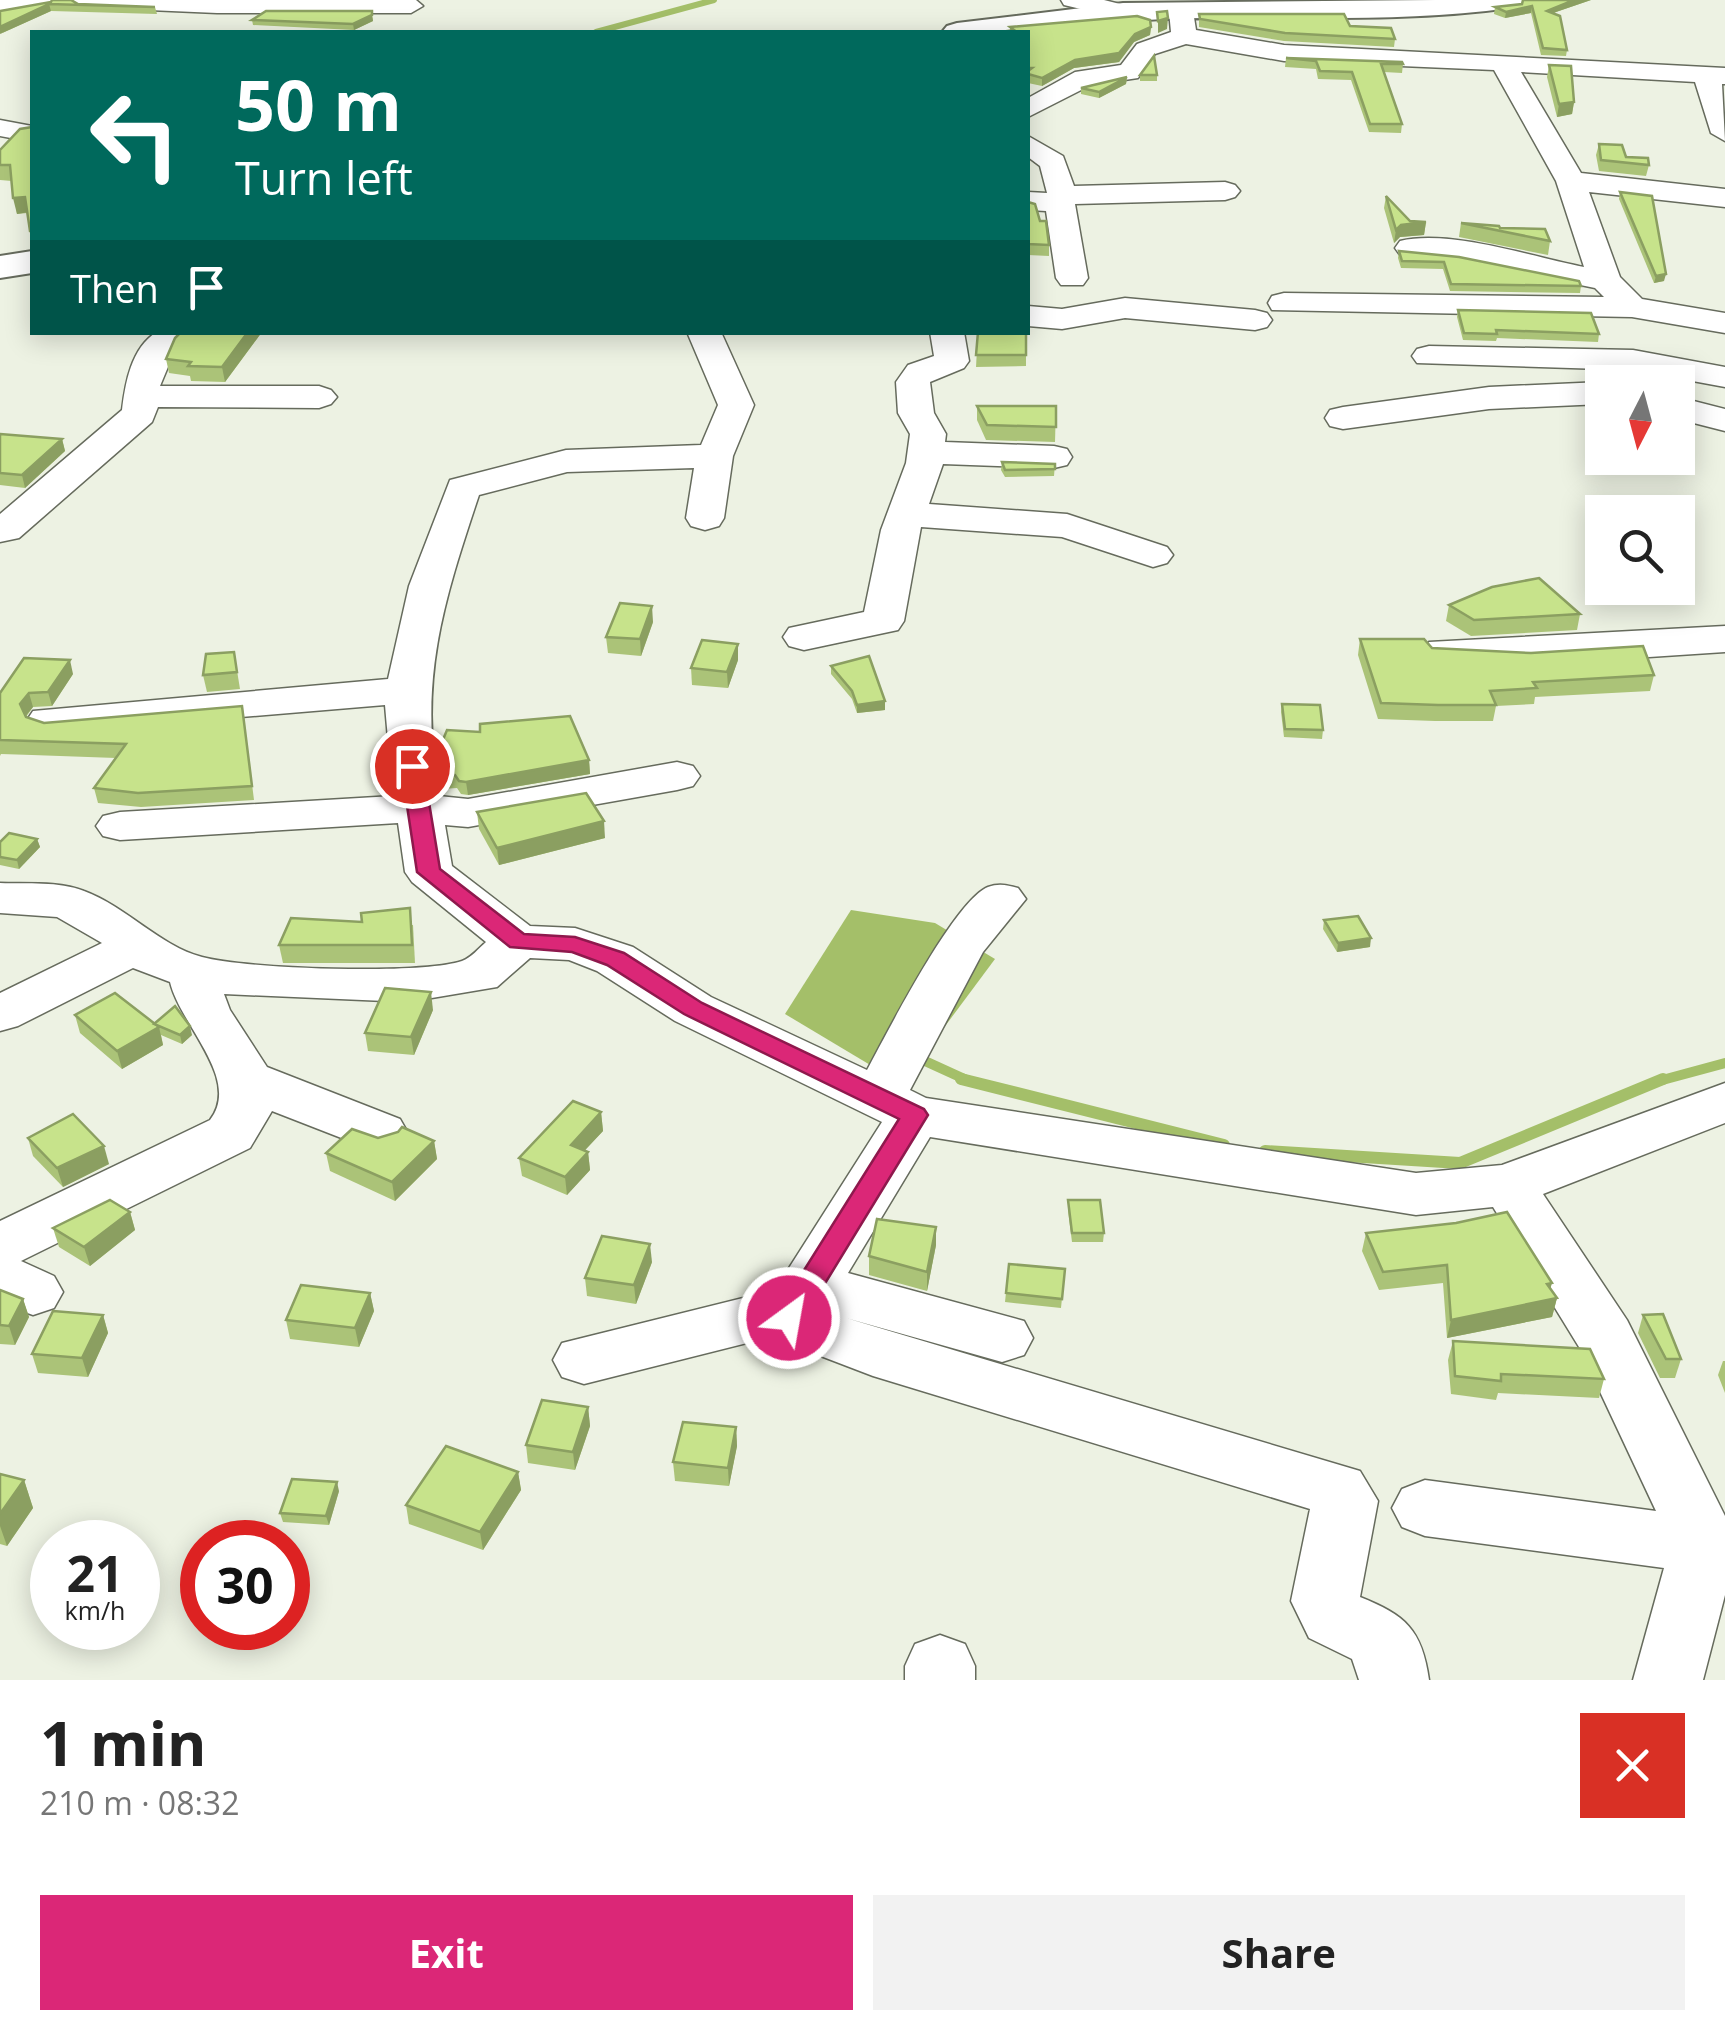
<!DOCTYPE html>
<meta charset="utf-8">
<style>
body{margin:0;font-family:"Open Sans",sans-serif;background:#f2f2f2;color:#222;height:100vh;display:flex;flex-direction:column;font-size:38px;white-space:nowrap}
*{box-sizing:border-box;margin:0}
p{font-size:32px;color:#767676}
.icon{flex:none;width:55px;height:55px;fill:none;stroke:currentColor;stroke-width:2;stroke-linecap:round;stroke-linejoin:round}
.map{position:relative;height:1680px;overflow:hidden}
.details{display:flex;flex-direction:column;background:#fff;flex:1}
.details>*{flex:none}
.guide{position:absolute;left:30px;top:30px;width:1000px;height:305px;border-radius:0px;box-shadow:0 5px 25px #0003;background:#00695c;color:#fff;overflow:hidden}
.needle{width:65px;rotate:186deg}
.fabs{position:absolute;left:1585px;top:365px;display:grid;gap:20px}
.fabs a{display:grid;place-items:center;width:110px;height:110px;border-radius:0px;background:#fff;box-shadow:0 5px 25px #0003;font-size:50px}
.speed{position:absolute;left:30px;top:1520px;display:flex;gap:20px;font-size:50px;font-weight:700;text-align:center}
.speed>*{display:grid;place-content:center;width:130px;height:130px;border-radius:50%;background:#fff;box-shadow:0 5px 25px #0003;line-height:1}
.speed small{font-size:25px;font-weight:400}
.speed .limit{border:15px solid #d22;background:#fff;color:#111}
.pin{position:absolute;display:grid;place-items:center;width:85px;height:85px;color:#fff;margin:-42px;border:5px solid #fff;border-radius:50%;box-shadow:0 2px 10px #0007}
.me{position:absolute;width:110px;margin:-55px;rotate:32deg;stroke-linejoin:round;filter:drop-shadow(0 0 8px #0008)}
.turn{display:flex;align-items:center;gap:35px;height:210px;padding:0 40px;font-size:45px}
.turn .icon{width:130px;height:130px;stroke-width:2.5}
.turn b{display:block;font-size:70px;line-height:85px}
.then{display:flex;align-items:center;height:95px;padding:0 40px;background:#0003;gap:20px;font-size:38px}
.round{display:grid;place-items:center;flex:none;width:105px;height:105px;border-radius:0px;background:#f2f2f2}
.overview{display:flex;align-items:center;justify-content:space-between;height:170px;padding:0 40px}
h1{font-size:60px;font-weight:700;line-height:75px}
.button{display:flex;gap:20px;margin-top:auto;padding:20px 40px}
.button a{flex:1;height:115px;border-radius:0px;background:#db2777;color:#fff;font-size:40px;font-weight:700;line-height:115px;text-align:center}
.button a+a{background:#f2f2f2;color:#222}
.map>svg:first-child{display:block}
</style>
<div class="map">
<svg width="1725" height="1680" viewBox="0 0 1725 1680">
<rect width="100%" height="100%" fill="#edf2e3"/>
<!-- water -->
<polygon fill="#a4bf69" points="851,910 935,923 995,959 902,1084 785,1014"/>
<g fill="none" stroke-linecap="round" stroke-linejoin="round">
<!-- stream-far2 -->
<polyline stroke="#a4bf69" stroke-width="6" points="596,32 714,0"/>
<!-- stream-far1 -->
<g stroke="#a4bf69" stroke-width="10">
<polyline points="914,1056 971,1082"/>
<polyline points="1655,1082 1725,1063"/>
</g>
<!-- stream -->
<g stroke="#a4bf69" stroke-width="12">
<polyline points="961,1079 1224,1145"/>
<polyline points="1265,1151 1460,1163 1663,1079"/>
</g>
<defs>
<g id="minor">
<polygon points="0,0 55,0 52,5 0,14"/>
<polygon points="68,0 416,0 423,6 411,13 217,13 80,7"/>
<polygon points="1061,0 1104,0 1132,7 1135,12 1123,19 1064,5"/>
<path d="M1181,4l12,7 3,19 88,15 441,23v16h-3l3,57 -14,-8 -16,-51 -174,-10 60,101 144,16v18l-136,-15 31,85 22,22 83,14v20l-93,-16 -360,-7 -4,-7 4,-7 12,-3 320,4 -9,-9 -137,-28 -58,-5 -5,-7 5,-7c50,-12 133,16 184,26l-28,-86 -62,-111 -210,-9 -98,-17 -31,10 -17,24 -47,7 -63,32v-19l47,-26 46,-7 16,-21 34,-12 -2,-21z"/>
<polygon points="0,120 32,126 32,142 0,136"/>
<polygon points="1028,136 1063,156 1074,186 1225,182 1235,185 1240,191 1235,197 1225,200 1075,204 1088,278 1083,285 1061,285 1056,278 1046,211 1028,210 1028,192 1047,193 1040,166 1028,157"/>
<polygon points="1125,298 1255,310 1267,313 1272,320 1267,327 1255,330 1125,318 1062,329 1028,326 1028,306 1062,309"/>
<path d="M157,332h41l-23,18 -15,36h159l12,4 6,7 -6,7 -12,4 -161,-1 -6,15 -133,116 -19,4v-28l122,-104c3,-25 9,-63 35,-78z"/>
<path d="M687,332h34l33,73 -21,51 -9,62 -5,8 -14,4 -14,-4 -5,-8 8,-50 -127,4 -88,23c-36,108 -61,186 -40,301l29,3 209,-37 16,4 7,10 -7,10 -16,4 -209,37 -23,-2 7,41 78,60 45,2 58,19 78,50 156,73c20,-37 87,-169 121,-183 11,-4 19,-2 30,1l8,11 -43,53 -73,138 16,8 490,75 86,-8 223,-82v40l-182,71 84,126 98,196v79l-22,85h-70l31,-112 -239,-32 -23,-9 -10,-19 10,-19 23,-9 231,31 -77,-164 -86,-140 -77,8 -486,-78 -82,136 176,48 9,17 -9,17 -22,7 -156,-44 514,153 18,30 -18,96c45,18 62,32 69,83h-70l-7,-21 -43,-21 -18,-37 19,-92 -437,-133 -102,-39 -187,47 -22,-7 -9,-17 9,-17 213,-53 107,-168 -207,-101 -78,-50 -28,-11 -39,-2 -33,29 -89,15 -184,-8 6,16 37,57 133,52 8,14 -8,14 -20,6 -108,-42 -22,37 -229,113 33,15 9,16 -9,16 -21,7 -33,-12v-82l210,-101c32,-41 -30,-95 -40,-138l-37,-14 -115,58 -18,5v-38l102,-50 -45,-26 -57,-4v-30c27,1 59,-2 84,8 43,16 76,55 118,66 44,12 219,18 260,4 9,-3 17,-13 24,-19l-74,-60 -7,-10 -7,-49 -278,17 -17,-4 -7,-10 7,-10 17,-4 273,-16 -8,-91 -336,28 -16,-4 -6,-9 6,-9 355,-32 21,-93 41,-106 116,-30 135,-5 17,-40z"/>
<polygon points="930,332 964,332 969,361 964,368 930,382 934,413 946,434 945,442 1054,446 1067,449 1072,457 1067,465 1054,468 943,464 929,504 1067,514 1167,547 1173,555 1167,563 1153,567 1062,537 921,527 904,621 898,630 804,650 789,646 783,637 789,628 864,612 881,530 906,463 910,434 898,413 896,382 908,365 934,356"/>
<polygon points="1429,346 1633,350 1725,367 1725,387 1633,370 1417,363 1412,356 1417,349"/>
<polygon points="1602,382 1602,404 1489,409 1343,429 1330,426 1325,418 1330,410 1343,407 1489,387"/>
<polygon points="1678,397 1725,409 1725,431 1678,419"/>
<polygon points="1725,626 1725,652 1528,665 1429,660 1423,651 1429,642"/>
<polygon points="940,1635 965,1644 975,1666 975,1680 905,1680 905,1666 915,1644"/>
</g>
<g id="major">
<path d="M1435,0h89l-4,6 -10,2c-115,16 -230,7 -345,11 -74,3 -149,18 -223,13l5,-6 10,-3 166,-20z"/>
<polygon points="32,251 32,273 0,278 0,256"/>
</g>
</defs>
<!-- minor casing -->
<use href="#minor" stroke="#666b5d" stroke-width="3"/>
<!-- major casing -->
<use href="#major" stroke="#666b5d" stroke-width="4"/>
<!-- minor -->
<use href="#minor" fill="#fff" fill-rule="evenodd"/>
<!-- major -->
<use href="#major" fill="#fff" fill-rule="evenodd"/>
</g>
<!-- wall -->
<g fill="#abc378">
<polygon points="1523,0 1591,0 1553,13 1567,50 1566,56 1541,55 1531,13 1505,18 1494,14 1495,7 1522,4"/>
<polygon points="51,2 155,7 157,14 51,11 0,34"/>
<polygon points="1199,14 1350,26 1395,39 1394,47 1284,41 1199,27"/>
<polygon points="372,15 373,21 354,30 253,25 252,20"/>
<polygon points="1010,27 1151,27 1150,35 1134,42 1119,62 1074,68 1042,86 1028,83 1028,32 1010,30"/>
<polygon points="1286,58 1403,64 1402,73 1384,72 1402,124 1401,133 1369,132 1351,80 1318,79 1316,69 1285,67"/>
<polygon points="1549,65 1574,102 1572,114 1557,117 1547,77"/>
<rect x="1140" y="75" width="17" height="6"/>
<polygon points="1127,77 1126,84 1099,98 1081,94 1081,88"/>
<polygon points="32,127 32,244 27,213 17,214 12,181 0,180 0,150"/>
<polygon points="1599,144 1649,165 1646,176 1599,171 1596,155"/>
<polygon points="1620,192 1664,281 1654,283 1619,199"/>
<polygon points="1386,196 1410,221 1426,222 1424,235 1400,237 1394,243 1384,208"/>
<polygon points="1028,202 1040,221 1049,245 1049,256 1028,255"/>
<polygon points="1461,223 1550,241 1548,255 1459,237"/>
<polygon points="1399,251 1581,286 1580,293 1450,291 1443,269 1401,268 1398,258"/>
<polygon points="1458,310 1599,334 1598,342 1497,338 1496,341 1463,340 1457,317"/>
<polygon points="262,332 225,382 191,381 190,376 169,373 166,359"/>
<polygon points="800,332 833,332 832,334 800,334"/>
<polygon points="978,332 1026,355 1026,366 976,367"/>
<polygon points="977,406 1056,406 1055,442 986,440 977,420"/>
<polygon points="0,434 62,439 65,451 25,488 0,485"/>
<polygon points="1002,462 1055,464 1054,476 1005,477 1001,470"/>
<polygon points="1449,605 1580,614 1577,630 1471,636 1446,621"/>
<polygon points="653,622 641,656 608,653 606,637"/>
<polygon points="1360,639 1432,648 1654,675 1650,691 1535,697 1534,704 1496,706 1493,721 1435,721 1378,719 1358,655"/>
<polygon points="234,652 240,689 207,692 203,675"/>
<polygon points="738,660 728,688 692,685 691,668"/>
<polygon points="831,666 885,710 857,713 852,699 831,674"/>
<polygon points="73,674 52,706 33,707 26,717 44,723 244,720 254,800 141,807 98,803 94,788 116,758 32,755 1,754 0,756 0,693"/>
<polygon points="1282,704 1323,730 1322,739 1284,737 1281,712"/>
<polygon points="437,754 589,760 590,774 468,795 461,794 457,788 442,789"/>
<polygon points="477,812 605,838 499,865 479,829"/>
<polygon points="37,839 40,847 19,869 0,865 0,842"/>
<polygon points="1324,920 1370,947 1337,952 1323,929"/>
<polygon points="362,922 413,925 415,963 283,963 279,945"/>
<polygon points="433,1010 414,1055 368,1051 365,1033"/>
<polygon points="75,1015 155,1024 192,1035 182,1044 161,1035 163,1045 122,1069 80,1033"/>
<polygon points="601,1112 603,1131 585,1150 588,1152 590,1170 567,1195 522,1176 519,1158"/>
<polygon points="28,1138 109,1164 63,1187 33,1156"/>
<polygon points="378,1138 434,1141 437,1159 395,1201 330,1171 326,1153"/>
<polygon points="1068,1200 1104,1233 1103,1242 1072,1242 1068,1210"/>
<polygon points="130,1212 135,1230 90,1266 59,1247 53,1228"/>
<polygon points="1366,1233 1550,1289 1557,1298 1552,1317 1447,1338 1443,1283 1379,1290 1362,1251"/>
<polygon points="936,1245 927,1291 869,1275 869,1256"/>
<polygon points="652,1262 636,1304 587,1296 585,1278"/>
<polygon points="1009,1264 1065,1269 1061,1308 1005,1302"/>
<polygon points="0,1290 23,1299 29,1317 15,1345 0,1344"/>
<polygon points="370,1293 374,1311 359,1347 290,1339 286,1320"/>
<polygon points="103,1315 108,1333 88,1377 38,1373 32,1354"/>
<polygon points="1643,1315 1681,1359 1675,1378 1660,1378 1638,1333"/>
<polygon points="1453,1341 1604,1379 1599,1398 1498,1393 1496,1400 1451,1394 1448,1360"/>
<polygon points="1723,1361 1725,1361 1725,1393 1718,1375"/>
<polygon points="588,1407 590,1426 575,1470 528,1463 526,1445"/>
<polygon points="736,1427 737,1446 729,1486 675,1481 673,1462"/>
<polygon points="518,1472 521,1490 483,1550 409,1524 406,1505"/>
<polygon points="0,1474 24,1480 33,1508 7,1546 0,1544"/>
<polygon points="339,1491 329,1525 283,1522 280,1513"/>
</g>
<!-- shaded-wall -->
<g fill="#8b9f61">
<polygon points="1574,0 1591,0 1556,12 1546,17 1547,11"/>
<polygon points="49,4 51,11 0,34 0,27"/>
<polygon points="1532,6 1531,13 1505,18 1506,12"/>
<polygon points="372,15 373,21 354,30 353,24"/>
<polygon points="1168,18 1167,29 1158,33 1158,21"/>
<polygon points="1151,27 1150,35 1134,42 1119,62 1074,68 1042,86 1042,78 1075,60"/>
<polygon points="1127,77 1126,84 1099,98 1099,92"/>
<polygon points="1574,102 1572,114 1557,117 1559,104"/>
<polygon points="25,197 29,212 17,214 13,198"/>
<polygon points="1426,222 1424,235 1400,237 1394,243 1396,230 1401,225"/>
<polygon points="1666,274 1664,281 1654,283 1656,276"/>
<polygon points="248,332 262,332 225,382 222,367"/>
<polygon points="62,439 65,451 25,488 22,475"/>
<polygon points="652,606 653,622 641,656 640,639"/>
<polygon points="738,644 738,660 728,688 727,672"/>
<polygon points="70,660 73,674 52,706 48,692"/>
<polygon points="29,693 33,707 24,718 20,704"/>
<polygon points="885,701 885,710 857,713 857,705"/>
<polygon points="589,760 590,774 468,795 466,782"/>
<polygon points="604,821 605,838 499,865 497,848"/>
<polygon points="37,839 40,847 19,869 17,860"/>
<polygon points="1371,938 1370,947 1337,952 1338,943"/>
<polygon points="431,992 433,1010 414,1055 411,1037"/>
<polygon points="190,1026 192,1035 182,1044 180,1035"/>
<polygon points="159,1027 163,1045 122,1069 117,1051"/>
<polygon points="601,1112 603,1131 573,1163 571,1145"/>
<polygon points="434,1141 437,1159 395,1201 392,1182"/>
<polygon points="104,1146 109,1164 63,1187 57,1168"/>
<polygon points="588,1152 590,1170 567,1195 565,1177"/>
<polygon points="130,1212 135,1230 90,1266 84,1247"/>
<polygon points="936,1227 936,1245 927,1291 927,1272"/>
<polygon points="650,1244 652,1262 636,1304 634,1285"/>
<polygon points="1552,1283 1547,1300 1557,1298 1552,1317 1447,1338 1451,1320"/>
<polygon points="370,1293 374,1311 359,1347 355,1328"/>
<polygon points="23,1299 29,1317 15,1345 9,1326"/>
<polygon points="103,1315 108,1333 88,1377 82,1358"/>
<polygon points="588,1407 590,1426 575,1470 573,1452"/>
<polygon points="736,1427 737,1446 729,1486 728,1468"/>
<polygon points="518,1472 521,1490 483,1550 480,1532"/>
<polygon points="24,1480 33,1508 7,1546 0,1526 0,1514"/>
<polygon points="337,1482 339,1491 329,1525 326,1516"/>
</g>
<!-- building -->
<g fill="#c7e38b" stroke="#8b9f61" stroke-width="2.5">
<polygon points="52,0 71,0 78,4 155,7 49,4 0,27 0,11 51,2"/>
<polygon points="1523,0 1574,0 1547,11 1560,16 1567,50 1543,48 1532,6 1506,12 1495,7 1522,4"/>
<polygon points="266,11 372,11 372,15 353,24 252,20"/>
<polygon points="1167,11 1168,18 1158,21 1157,12"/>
<polygon points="1199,14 1344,14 1350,26 1391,28 1395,39 1285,33 1200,19"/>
<polygon points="1137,16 1150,20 1151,27 1135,34 1119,53 1075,60 1042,78 1028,74 1028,71 1032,68 1028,68 1028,32 1001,32 1014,30 1010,27"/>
<polygon points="1154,56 1157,75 1140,75"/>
<polygon points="1286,58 1402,62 1403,64 1381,64 1402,124 1370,124 1352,72 1320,71 1316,61"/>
<polygon points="1549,65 1571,66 1574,102 1559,104"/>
<polygon points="1127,77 1099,92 1081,88"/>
<polygon points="32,127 32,231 30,231 25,197 13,198 10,165 0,165 0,150 20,129"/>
<polygon points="1599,144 1622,145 1626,157 1648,158 1649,165 1601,160"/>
<polygon points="1620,192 1652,196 1666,274 1656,276"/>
<polygon points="1386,196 1410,221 1426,222 1401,225 1396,230"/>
<polygon points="1028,202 1035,204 1040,221 1046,221 1049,245 1028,244"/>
<polygon points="1461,223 1499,226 1500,228 1545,229 1550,241"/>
<polygon points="1399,251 1459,257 1579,281 1581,286 1451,284 1444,262 1402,261"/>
<polygon points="1458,310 1591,313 1599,334 1496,330 1497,334 1464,333"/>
<polygon points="181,332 248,332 222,367 188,366 191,362 166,359 175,338"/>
<polygon points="978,332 1026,332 1026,355 976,355"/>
<polygon points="977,406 1056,406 1056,427 987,425"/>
<polygon points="0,434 62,439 22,475 0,473"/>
<polygon points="1002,462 1055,464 1055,469 1005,470"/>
<polygon points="1539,578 1580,614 1474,620 1449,605 1492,587"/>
<polygon points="620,603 652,606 640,639 606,637"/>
<polygon points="1360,639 1424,639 1432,648 1531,653 1643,646 1654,675 1533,682 1537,688 1490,691 1496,705 1438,705 1381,703"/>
<polygon points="702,640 738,644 727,672 691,668"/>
<polygon points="234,652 237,672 203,675 206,654"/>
<polygon points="869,656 885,701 857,705 852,691 831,666"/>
<polygon points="24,658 70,660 48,692 29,693 20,704 26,717 44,723 242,706 252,786 138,793 94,788 126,744 0,740 0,693"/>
<polygon points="1282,704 1320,705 1323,730 1285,729"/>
<polygon points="570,716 589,760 466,782 459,781 455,775 440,776 437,754 447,730 480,732 480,724"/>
<polygon points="586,793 604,821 497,848 477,812"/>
<polygon points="9,833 37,839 17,860 0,857 0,842"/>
<polygon points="410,908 412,945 279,945 291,918 362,922 361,913"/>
<polygon points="1358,916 1371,938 1338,943 1324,920"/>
<polygon points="385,988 431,992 411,1037 365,1033"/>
<polygon points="115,993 159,1027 117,1051 75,1015"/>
<polygon points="175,1006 190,1026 180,1035 154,1024"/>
<polygon points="573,1101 601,1112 571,1145 588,1152 565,1177 519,1158"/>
<polygon points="73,1114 104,1146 57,1168 28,1138"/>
<polygon points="402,1127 434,1141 392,1182 326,1153 352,1129 378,1138 398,1132"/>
<polygon points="110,1200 130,1212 84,1247 53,1228"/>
<polygon points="1068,1200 1100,1200 1104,1233 1072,1233"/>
<polygon points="1507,1212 1552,1283 1547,1284 1557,1298 1451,1320 1447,1265 1383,1272 1366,1233 1456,1223"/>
<polygon points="877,1219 936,1227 927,1272 869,1256"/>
<polygon points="602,1236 650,1244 634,1285 585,1278"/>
<polygon points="1009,1264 1065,1269 1062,1299 1006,1293"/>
<polygon points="301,1285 370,1293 355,1328 286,1320"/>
<polygon points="0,1290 23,1299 9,1326 0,1325"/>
<polygon points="53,1311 103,1315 82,1358 32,1354"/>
<polygon points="1663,1314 1681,1359 1666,1359 1643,1315"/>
<polygon points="1453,1341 1590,1349 1604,1379 1501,1374 1501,1381 1455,1376"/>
<polygon points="542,1400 588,1407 573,1452 526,1445"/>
<polygon points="683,1422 736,1427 728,1468 673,1462"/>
<polygon points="446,1446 518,1472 480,1532 406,1505"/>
<polygon points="0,1474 24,1480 0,1514"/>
<polygon points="292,1479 337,1482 326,1516 280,1513"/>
</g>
<!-- route -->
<polygon fill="#db2777" stroke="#8e194d" stroke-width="2.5" points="412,759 423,766 440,869 524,934 575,937 624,953 702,1003 924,1109 928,1115 799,1326 789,1329 778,1326 774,1318 899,1119 684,1014 607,965 572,952 510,947 417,872 401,766"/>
</svg>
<div class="fabs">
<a><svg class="needle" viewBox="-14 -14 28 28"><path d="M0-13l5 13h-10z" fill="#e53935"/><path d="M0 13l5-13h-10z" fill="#767676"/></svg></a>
<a><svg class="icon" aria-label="search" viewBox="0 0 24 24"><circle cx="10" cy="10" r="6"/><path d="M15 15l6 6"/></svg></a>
</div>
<div class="speed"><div>21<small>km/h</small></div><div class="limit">30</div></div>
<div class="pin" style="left:412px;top:766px;background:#d93025"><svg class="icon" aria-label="arrive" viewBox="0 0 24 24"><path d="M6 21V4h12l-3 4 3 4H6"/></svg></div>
<svg class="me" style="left:789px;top:1318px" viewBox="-20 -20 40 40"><circle r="17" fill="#db2777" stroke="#fff" stroke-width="3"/><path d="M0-11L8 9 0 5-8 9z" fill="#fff"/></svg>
<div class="guide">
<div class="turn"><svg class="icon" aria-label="left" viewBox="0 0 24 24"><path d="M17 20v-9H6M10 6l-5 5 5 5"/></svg><div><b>50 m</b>Turn left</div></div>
<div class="then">Then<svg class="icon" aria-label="arrive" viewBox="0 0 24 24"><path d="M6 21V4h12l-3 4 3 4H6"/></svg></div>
</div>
</div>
<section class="details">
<div class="overview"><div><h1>1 min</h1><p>210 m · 08:32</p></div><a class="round" style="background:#d93025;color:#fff"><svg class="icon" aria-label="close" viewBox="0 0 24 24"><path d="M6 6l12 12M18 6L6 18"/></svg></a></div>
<div class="button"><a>Exit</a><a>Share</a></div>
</section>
